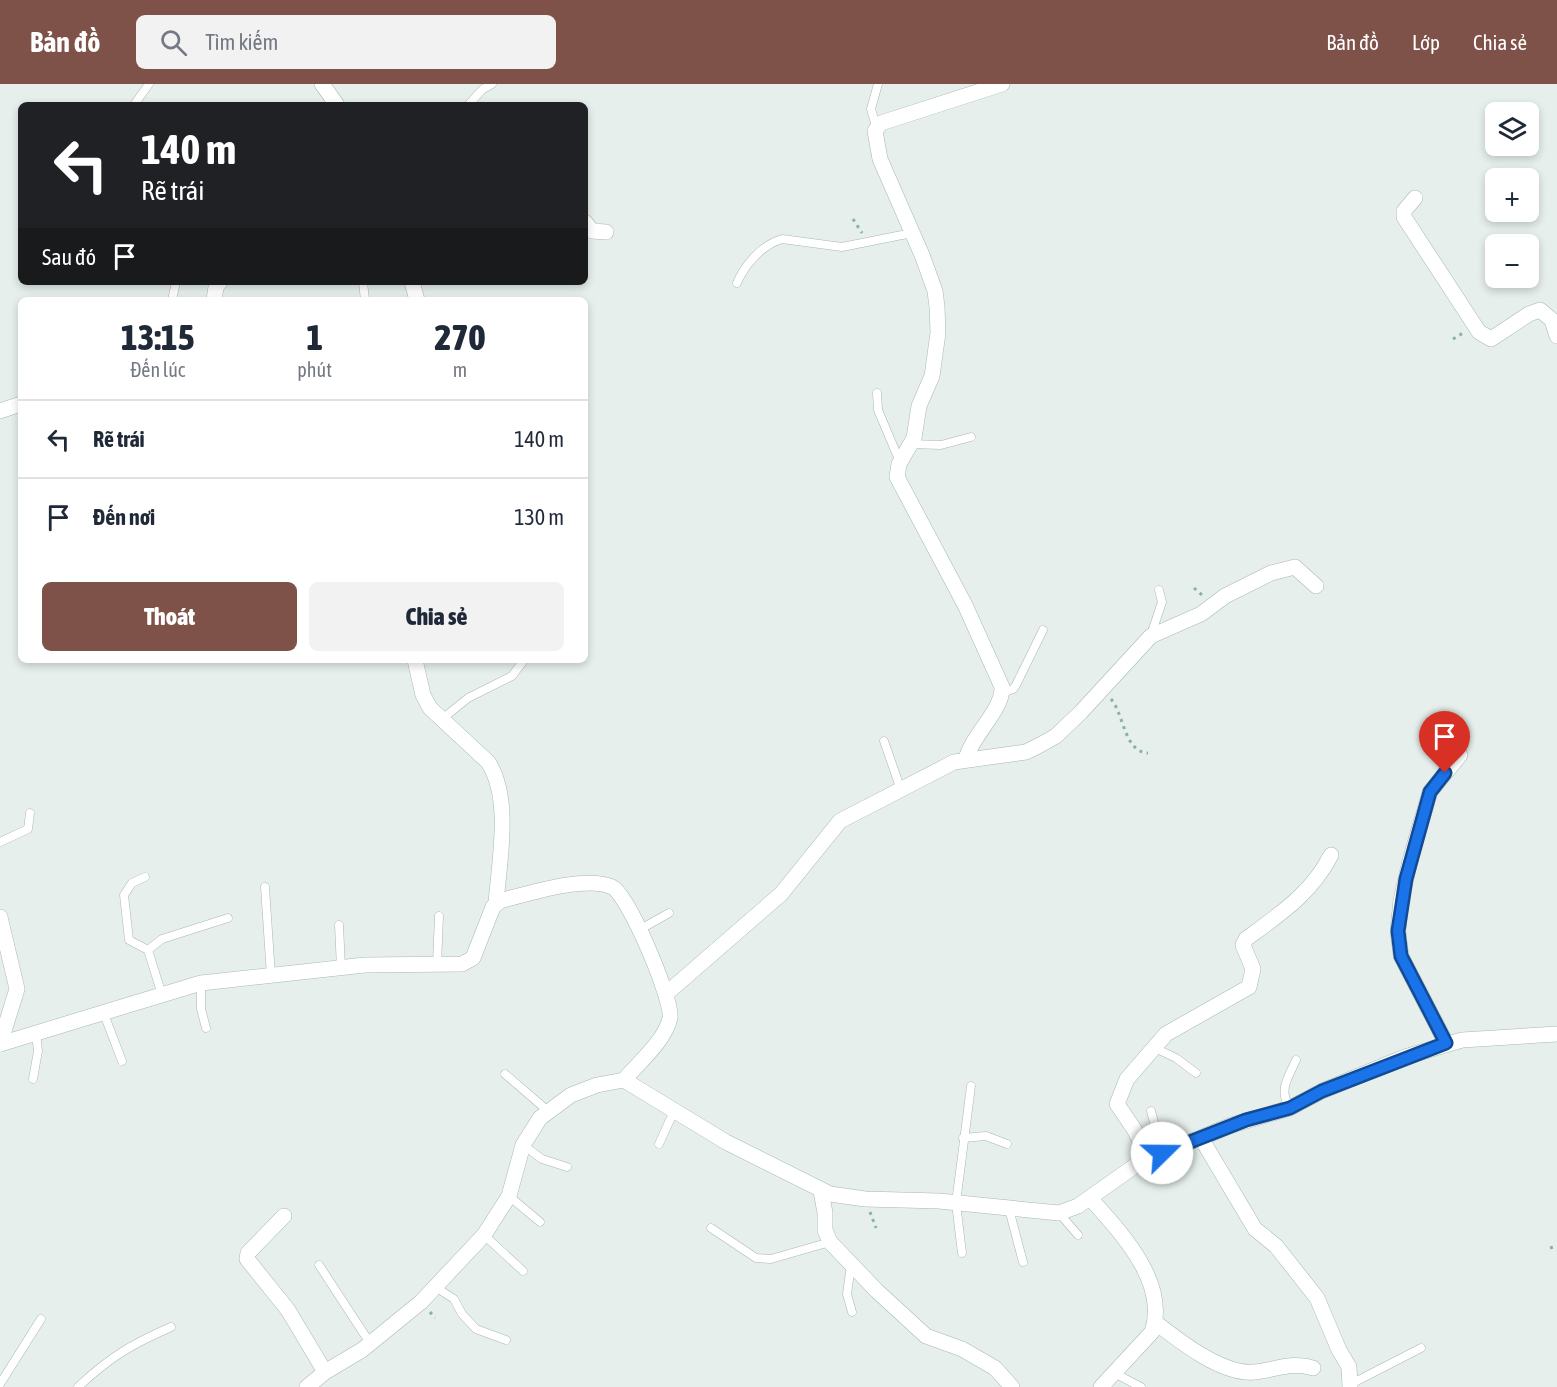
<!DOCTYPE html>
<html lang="vi">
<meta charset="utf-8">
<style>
body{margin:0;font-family:"Asap Condensed",sans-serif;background:#f2f2f3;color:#1f2937;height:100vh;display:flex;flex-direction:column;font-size:22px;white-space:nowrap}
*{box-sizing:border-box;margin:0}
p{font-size:20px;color:#747a83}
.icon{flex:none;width:33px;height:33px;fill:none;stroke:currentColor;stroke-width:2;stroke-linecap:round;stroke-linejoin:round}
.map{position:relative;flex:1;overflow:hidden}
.details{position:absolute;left:18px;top:213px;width:570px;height:366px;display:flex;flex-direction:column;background:#fff;border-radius:9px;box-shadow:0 3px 9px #0003}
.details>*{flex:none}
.hud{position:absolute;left:18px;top:18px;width:570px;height:183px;border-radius:9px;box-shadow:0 3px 9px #0003;background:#202124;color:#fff;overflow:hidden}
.controls{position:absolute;left:1485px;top:18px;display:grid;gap:12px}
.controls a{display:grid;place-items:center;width:54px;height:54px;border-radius:9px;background:#fff;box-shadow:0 3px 9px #0003;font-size:30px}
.pin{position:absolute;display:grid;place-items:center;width:51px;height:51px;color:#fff;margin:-62px -26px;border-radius:50% 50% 50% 0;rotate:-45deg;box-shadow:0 0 6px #0007}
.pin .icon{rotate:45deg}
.me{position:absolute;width:66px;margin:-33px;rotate:68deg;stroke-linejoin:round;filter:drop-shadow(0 0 4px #0008)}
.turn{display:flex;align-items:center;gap:21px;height:126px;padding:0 24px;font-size:27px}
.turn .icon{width:78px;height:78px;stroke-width:2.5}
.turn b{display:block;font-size:42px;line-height:51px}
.then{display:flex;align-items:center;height:57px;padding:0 24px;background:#0003;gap:12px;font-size:22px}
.eta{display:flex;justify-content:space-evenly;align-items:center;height:102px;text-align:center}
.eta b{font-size:36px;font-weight:800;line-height:42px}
.button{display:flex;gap:12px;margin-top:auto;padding:12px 24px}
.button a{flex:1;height:69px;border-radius:9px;background:#7f5249;color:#fff;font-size:24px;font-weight:800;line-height:69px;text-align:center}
.button a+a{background:#f2f2f3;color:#1f2937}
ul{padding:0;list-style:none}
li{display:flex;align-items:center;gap:18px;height:78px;padding:0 24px;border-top:2px solid #e0e1e3}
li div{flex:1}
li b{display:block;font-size:22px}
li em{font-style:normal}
header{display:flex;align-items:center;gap:36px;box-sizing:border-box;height:84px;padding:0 30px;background:#7f5249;color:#fff}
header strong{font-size:28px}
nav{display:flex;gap:33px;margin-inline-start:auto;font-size:21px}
.search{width:420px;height:54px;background:#f2f2f3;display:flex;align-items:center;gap:15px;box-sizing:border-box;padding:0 21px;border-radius:9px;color:#747a83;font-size:22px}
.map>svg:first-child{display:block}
</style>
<header>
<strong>Bản đồ</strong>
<div class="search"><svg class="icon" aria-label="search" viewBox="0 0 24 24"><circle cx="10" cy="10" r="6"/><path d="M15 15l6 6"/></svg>Tìm kiếm</div>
<nav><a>Bản đồ</a><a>Lớp</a><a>Chia sẻ</a></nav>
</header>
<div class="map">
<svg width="1557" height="1303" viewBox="0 0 1557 1303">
<rect width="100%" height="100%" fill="#e6efeb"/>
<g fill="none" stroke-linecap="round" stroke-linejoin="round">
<defs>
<g id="lane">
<polyline points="134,21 149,0"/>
<polyline points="468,21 483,5 492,0"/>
<polyline points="876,42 871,25 878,0"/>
<polyline points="363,198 365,216"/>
<path d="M737,199c8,-19 25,-38 45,-44l60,8 70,-14"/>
<polyline points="172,216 176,198"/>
<polyline points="877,309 878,326 900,378"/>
<polyline points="910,360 941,361 971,353"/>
<polyline points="1151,551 1162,518 1159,506"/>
<polyline points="1002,609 1013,605 1016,601 1043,546"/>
<polyline points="442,635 468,614 512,592 524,576"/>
<polyline points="884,657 901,706"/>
<polyline points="0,758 28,745 30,729"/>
<polyline points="145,793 132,799 124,811 129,856 148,866"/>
<polyline points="265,803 271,892"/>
<polyline points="339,841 341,884"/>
<polyline points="639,846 669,829"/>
<polyline points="437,880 439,832"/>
<polyline points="201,899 201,925 206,944"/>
<polyline points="162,911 148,866 162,855 228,834"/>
<polyline points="104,930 122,977"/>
<polyline points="1155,964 1176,974 1196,989"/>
<polyline points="505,990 548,1027"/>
<polyline points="33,995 38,967 36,949"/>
<path d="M1290,1024c-12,-18 -2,-30 6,-48"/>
<polyline points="1151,1027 1162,1069"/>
<polyline points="963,1054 986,1052 1007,1060"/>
<polyline points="659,1060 674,1027"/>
<polyline points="523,1061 542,1075 567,1083"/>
<polyline points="509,1112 540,1138"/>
<polyline points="1009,1125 1023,1178"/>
<polyline points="1059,1129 1078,1151"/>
<polyline points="711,1144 756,1174 771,1175 830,1158"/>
<polyline points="484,1151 523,1187"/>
<polyline points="962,1169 956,1119 971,1002"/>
<polyline points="319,1181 370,1259"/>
<polyline points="851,1181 847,1210 852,1228"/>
<polyline points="434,1202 454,1215 462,1230 476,1245 506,1256"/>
<polyline points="1116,1290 1141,1303"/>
<polyline points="0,1300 41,1235"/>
<polyline points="1349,1301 1421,1264"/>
<path d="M78,1303c32,-30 54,-43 93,-60"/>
</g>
<g id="street">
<polyline points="322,0 337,21"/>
<polyline points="1415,114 1404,127 1404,133 1479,248 1491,255 1529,230 1540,226 1552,236 1557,252"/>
<polyline points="585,138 592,147 606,148"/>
<polyline points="412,198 417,216"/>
<polyline points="214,216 216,203 220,198"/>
<polyline points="0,327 21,320"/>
<path d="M415,576l8,35 7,13 58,54c24,36 11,101 8,141"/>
<path d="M966,675c6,-24 37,-49 36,-72l-37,-82 -68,-128 2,-13 15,-26 5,-32 13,-30 6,-43 -1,-26 -2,-16 -13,-36 -42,-96 -5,-28 6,-8 121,-39"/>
<polyline points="0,833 17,905 0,960"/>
<polyline points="667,909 781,810 840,737 954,678 1026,668 1040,661 1056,652 1081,628 1151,552 1201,530 1225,512 1271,489 1295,483 1316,502"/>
<polyline points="1446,959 1401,872 1398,847 1401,816 1411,773 1430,708 1460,671"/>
<path d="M0,960l201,-61 164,-18 97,-1 11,-6 20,-51 7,-6c27,-7 86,-26 112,-14 16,7 61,113 58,131 -5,23 -31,44 -46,62"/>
<polyline points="1201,1054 1255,1145 1276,1162 1317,1214 1339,1266 1349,1283 1350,1303"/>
<path d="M1149,1075l-15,-30 -17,-25 10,-25 39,-45 83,-47 4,-18 -10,-24 3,-6c34,-25 66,-46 85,-84"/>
<polyline points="821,1107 825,1129 825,1146 830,1158 877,1207 926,1252 962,1265 995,1284 1012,1303"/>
<path d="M1090,1114c30,34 79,84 62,134l-51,55"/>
<polyline points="284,1132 248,1169 247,1175 288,1226 325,1288"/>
<path d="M1155,1238c23,18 67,53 99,50 21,-2 39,-11 59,-4"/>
<polyline points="307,1303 325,1288 362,1266 421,1218 484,1151 509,1112 523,1061 540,1034 571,1011 597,1001 624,996 726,1058 830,1110 865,1115 939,1117 1059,1129 1078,1122 1139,1079 1232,1041 1290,1024 1322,1007 1405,973 1462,956 1557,950"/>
</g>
</defs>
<!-- lane casing -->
<use href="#lane" stroke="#a8b8b2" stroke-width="9"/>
<!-- street casing -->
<use href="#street" stroke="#a8b8b2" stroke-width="16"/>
<!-- path -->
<g stroke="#86b3a5" stroke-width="3" stroke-dasharray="3 4.5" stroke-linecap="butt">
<polyline points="853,135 862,149"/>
<polyline points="1453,255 1463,249"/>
<polyline points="1194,504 1203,512"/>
<path d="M1111,615c13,15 13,53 37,54"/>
<polyline points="870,1128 876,1144"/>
<polyline points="1550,1164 1557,1162"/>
<polyline points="430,1228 435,1234"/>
</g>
<!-- lane -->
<use href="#lane" stroke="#fff" stroke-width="8"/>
<!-- street -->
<use href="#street" stroke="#fff" stroke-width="15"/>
</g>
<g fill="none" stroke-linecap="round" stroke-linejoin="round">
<defs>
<polyline id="route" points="1162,1069 1246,1036 1290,1024 1322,1007 1446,959 1401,872 1398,847 1406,795 1430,708 1445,689"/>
</defs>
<!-- route casing -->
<use href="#route" stroke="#114b97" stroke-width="15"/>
<!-- route -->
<use href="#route" stroke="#1a73e8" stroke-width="10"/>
</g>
</svg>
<div class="controls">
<a><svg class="icon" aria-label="layers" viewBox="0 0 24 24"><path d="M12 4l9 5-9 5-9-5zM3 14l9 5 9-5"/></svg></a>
<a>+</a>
<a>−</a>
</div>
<div class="pin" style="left:1445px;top:689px;background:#d93025"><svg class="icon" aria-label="arrive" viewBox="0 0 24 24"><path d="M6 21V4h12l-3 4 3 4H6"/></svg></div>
<svg class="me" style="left:1162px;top:1069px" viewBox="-20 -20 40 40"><circle r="19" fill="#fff"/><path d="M0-13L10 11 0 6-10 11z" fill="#1a73e8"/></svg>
<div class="hud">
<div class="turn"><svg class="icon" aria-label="left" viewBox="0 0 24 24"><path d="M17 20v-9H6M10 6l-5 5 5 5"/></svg><div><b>140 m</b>Rẽ trái</div></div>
<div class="then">Sau đó<svg class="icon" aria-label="arrive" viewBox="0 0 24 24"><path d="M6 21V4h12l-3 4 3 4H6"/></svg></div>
</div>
<section class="details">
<div class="eta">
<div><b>13:15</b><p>Đến lúc</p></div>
<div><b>1</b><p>phút</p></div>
<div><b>270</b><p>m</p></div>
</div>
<ul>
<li><svg class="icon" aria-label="left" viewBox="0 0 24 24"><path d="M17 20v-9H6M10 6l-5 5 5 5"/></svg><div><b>Rẽ trái</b></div><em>140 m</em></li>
<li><svg class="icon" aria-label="arrive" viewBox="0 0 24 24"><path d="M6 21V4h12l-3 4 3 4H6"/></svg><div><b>Đến nơi</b></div><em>130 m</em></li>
</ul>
<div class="button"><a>Thoát</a><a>Chia sẻ</a></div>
</section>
</div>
